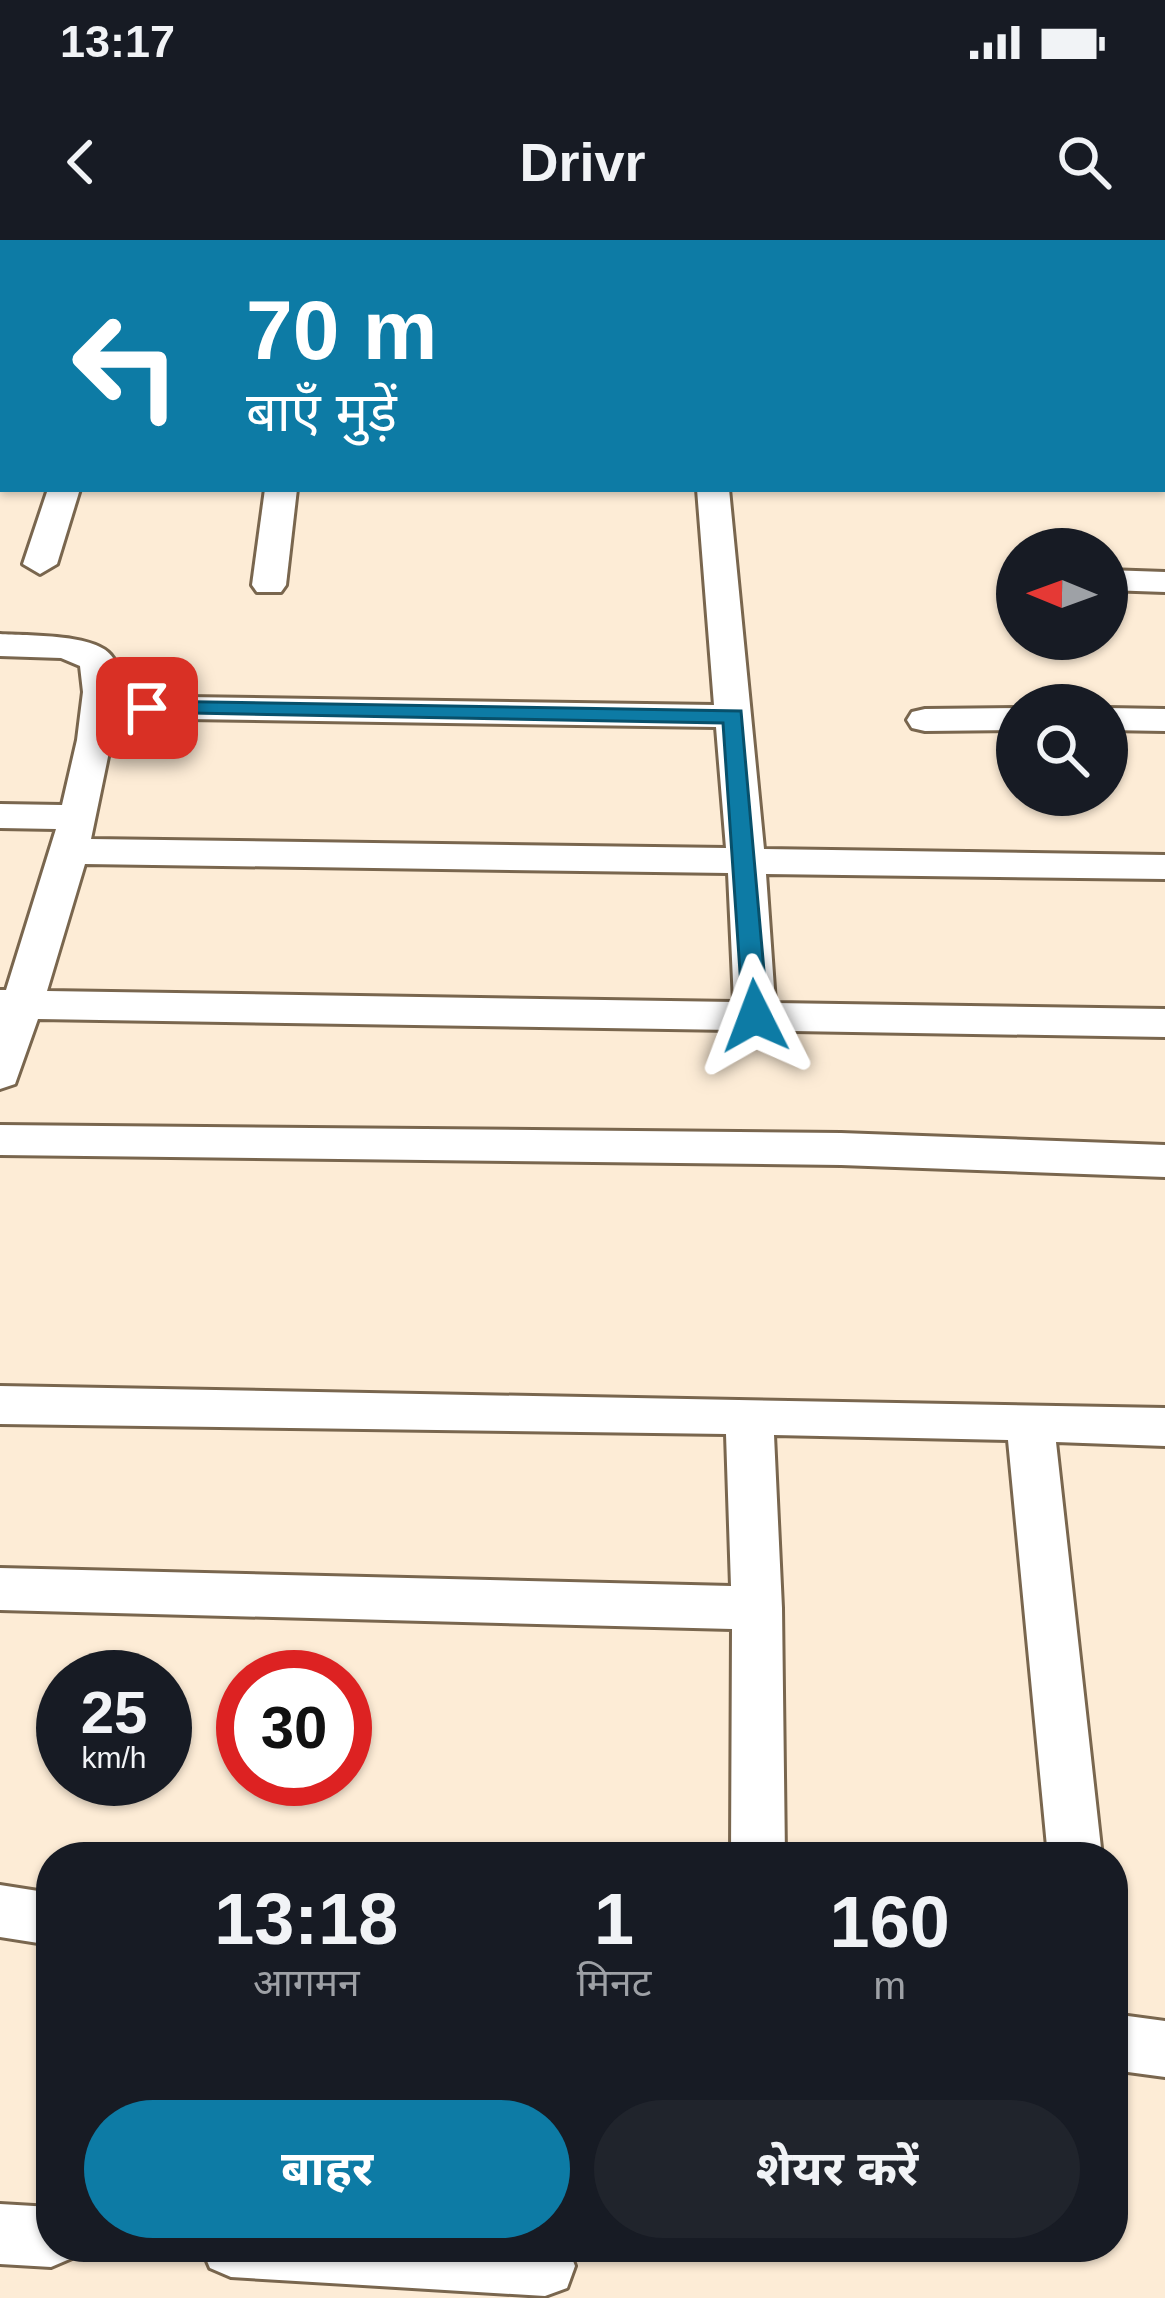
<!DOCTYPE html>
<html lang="hi">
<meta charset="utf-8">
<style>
body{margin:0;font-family:Arial,"Noto Sans Devanagari",sans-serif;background:#20242c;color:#f1f3f6;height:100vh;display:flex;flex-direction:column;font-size:45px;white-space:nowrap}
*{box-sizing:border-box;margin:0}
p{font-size:39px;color:#9ea1a6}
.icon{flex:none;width:66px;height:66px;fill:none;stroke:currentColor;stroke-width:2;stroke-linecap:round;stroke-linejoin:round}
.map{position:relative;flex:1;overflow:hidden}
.sheet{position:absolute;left:36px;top:1602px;width:1092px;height:420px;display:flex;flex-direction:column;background:#171b24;border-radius:48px;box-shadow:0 3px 9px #0004}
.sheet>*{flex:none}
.top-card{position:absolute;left:0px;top:0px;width:1167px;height:252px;box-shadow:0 3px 9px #0004;background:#0d7ba5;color:#fff;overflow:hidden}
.needle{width:78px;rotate:271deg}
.tools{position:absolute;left:996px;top:288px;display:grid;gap:24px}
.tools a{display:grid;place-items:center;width:132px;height:132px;border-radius:50%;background:#171b24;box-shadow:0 3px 9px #0004;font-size:60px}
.speed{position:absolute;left:36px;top:1410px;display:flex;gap:24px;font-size:60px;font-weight:700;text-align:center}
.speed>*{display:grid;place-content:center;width:156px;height:156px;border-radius:50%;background:#171b24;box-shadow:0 3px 9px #0004;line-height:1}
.speed small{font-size:30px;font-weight:400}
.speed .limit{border:18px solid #d22;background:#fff;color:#111}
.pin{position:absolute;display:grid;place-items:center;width:102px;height:102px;color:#fff;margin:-51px;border-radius:24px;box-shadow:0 6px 18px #0006}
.me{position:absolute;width:132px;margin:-66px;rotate:357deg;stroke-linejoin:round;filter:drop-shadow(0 0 9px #0008)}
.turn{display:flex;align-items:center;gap:42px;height:252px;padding:0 48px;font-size:54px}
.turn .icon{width:156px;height:156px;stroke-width:2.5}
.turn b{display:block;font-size:84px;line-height:102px}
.eta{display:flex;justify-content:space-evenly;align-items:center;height:204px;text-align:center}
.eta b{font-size:72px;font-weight:700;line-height:84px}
.primary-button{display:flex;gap:24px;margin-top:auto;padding:24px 48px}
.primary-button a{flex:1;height:138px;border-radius:72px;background:#0d7ba5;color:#fff;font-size:48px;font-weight:700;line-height:138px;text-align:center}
.primary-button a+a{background:#20242c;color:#f1f3f6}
.status{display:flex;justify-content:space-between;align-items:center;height:84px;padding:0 60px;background:#171b24;direction:ltr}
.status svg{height:33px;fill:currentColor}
header{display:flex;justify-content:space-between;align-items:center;height:156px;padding:0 48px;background:#171b24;font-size:54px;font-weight:700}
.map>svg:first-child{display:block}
</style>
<div class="status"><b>13:17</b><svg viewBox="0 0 49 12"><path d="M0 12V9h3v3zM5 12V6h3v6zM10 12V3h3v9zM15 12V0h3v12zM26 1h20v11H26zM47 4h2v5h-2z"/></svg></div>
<header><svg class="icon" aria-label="back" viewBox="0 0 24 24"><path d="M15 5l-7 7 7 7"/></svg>Drivr<svg class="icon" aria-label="search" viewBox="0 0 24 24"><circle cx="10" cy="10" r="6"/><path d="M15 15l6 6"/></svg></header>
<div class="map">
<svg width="1165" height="2058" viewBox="0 0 1165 2058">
<rect width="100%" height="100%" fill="#fdecd6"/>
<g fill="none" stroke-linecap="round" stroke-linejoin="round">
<defs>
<g id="street">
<polygon points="635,0 665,0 667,3 637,3"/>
<rect x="870" y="0" width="28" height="3"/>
<rect x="1164" y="123" width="1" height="18"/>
<rect x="1164" y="199" width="1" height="20"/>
<polygon points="48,249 80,249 57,324 40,334 23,324"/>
<polygon points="265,249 297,249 286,345 281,352 257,352 252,345"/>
<path d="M697,249h32l35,360 401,6v24l-399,-5 9,129 390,6v28l-1127,-18 -23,65 -15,5v-99h6l50,-161 -56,-1v-24l62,1 15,-65 6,-48 -3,-26 -19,-8 -61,-2v-22c26,2 99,-1 113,24 6,9 5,27 5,38l596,9zM116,478l600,9 10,121 -635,-9zM85,624l643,9 6,129 -687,-11z"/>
<polygon points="1107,330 1165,332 1165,352 1107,350"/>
<polygon points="1017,468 1017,490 925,491 912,488 907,480 912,472 925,469"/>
<polygon points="1107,468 1165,469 1165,491 1107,490"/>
<polygon points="0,885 841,893 1165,905 1165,937 841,925 0,915"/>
<polygon points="0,1146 1165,1168 1165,1206 1056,1202 1102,1617 1048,1617 1008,1200 774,1195 782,1368 785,1617 731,1617 732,1389 0,1370 0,1328 731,1346 726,1194 0,1184"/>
<polygon points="0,1645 51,1653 51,1705 0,1697"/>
<polygon points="1113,1774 1165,1781 1165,1837 1113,1830"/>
<polygon points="0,1964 51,1967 51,2007 77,2007 72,2018 51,2027 0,2024"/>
<polygon points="201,2007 568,2007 575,2026 567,2048 545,2056 231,2037 210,2028"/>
</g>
</defs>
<!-- street casing -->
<use href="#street" stroke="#79664e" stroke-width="6"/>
<!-- street -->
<use href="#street" fill="#fff" fill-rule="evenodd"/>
</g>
<!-- route -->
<polygon fill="#0d7ba5" stroke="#08506b" stroke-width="3" points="147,461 741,471 768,776 755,785 743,776 723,483 139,472 139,463"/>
</svg>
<div class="tools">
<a><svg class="needle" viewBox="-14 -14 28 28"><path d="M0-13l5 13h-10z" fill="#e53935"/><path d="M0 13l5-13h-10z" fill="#9ea1a6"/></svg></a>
<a><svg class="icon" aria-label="search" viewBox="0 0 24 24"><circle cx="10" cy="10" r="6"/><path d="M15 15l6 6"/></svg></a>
</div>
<div class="speed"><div>25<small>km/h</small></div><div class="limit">30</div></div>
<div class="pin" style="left:147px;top:468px;background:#d93025"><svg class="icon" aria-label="arrive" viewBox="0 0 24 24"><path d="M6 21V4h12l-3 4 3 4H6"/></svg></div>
<svg class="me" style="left:755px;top:776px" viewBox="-20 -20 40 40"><path d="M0-17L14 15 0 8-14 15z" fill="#0d7ba5" stroke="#fff" stroke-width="4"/></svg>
<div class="top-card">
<div class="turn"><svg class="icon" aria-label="left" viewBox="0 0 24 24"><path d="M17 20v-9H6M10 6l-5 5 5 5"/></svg><div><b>70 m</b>बाएँ मुड़ें</div></div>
</div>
<section class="sheet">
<div class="eta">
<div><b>13:18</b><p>आगमन</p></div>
<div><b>1</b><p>मिनट</p></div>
<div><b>160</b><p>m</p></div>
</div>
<div class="primary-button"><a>बाहर</a><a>शेयर करें</a></div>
</section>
</div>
